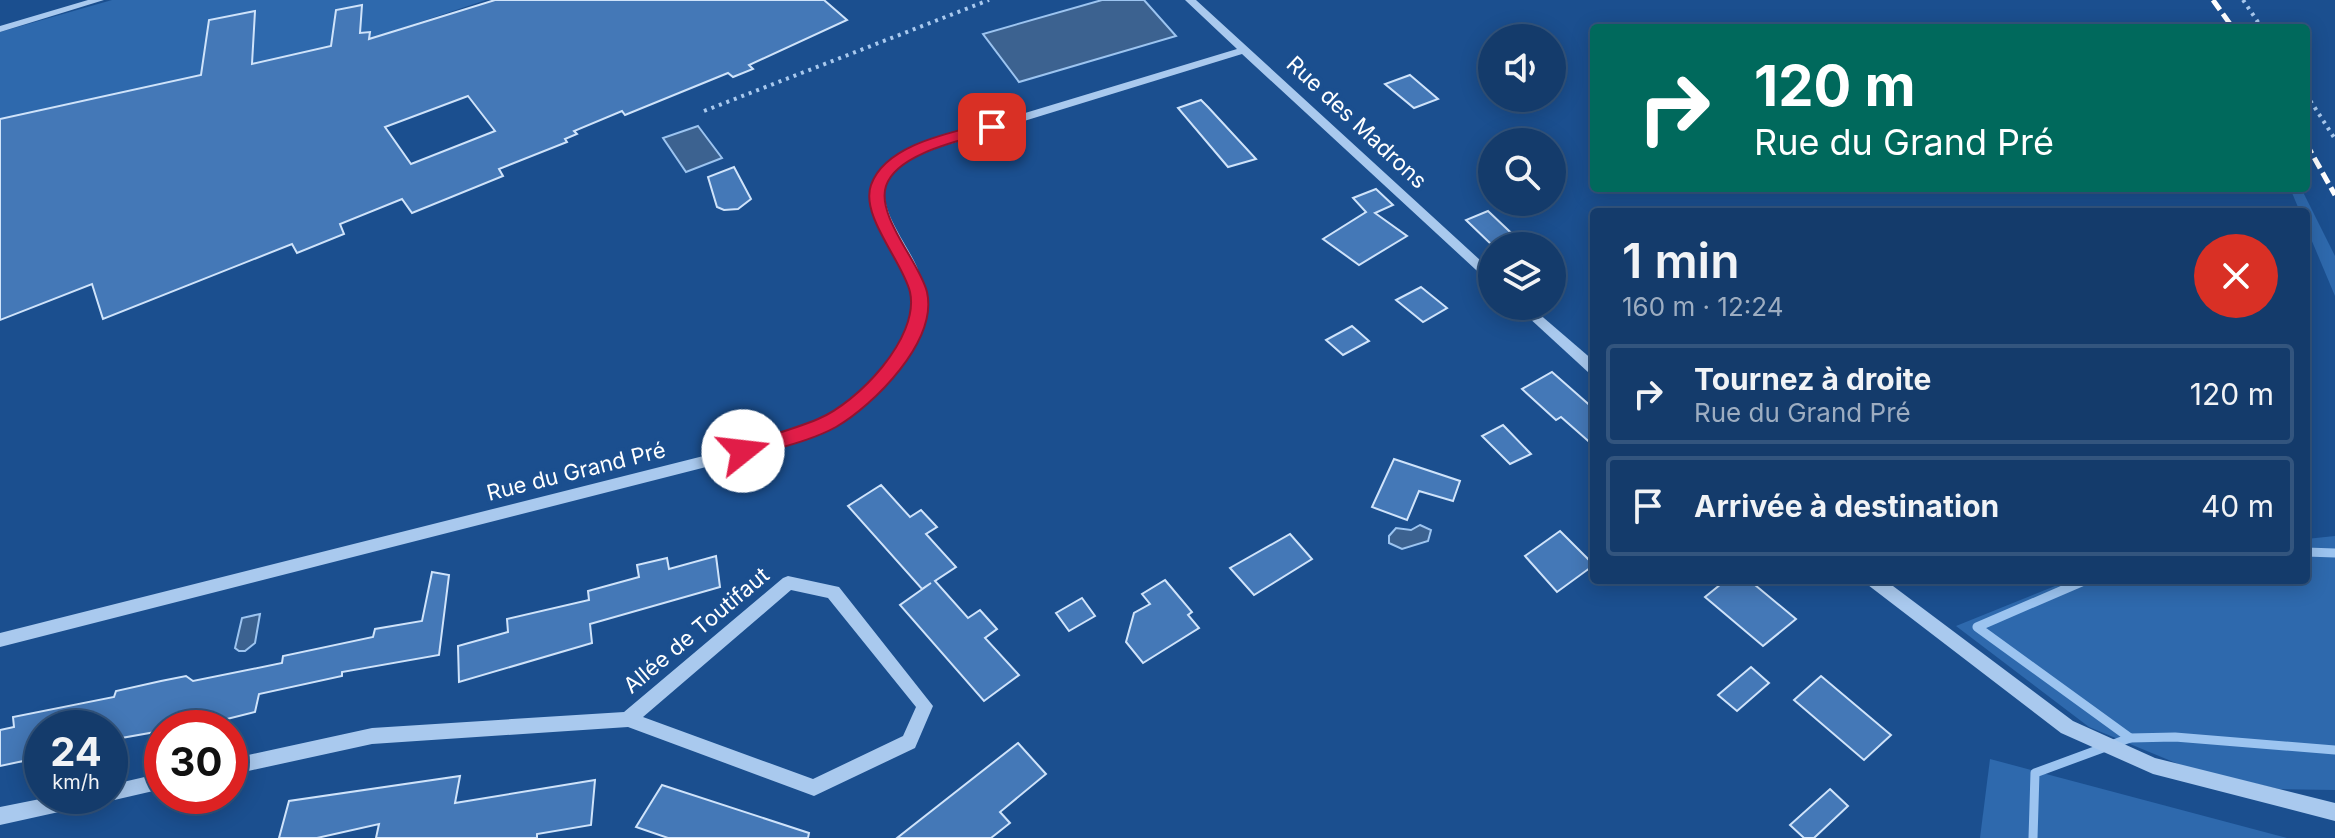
<!DOCTYPE html>
<html lang="fr">
<meta charset="utf-8">
<style>
body{margin:0;font-family:Inter,sans-serif;background:#1d4271;color:#f1f3f6;height:100vh;display:flex;flex-direction:column;font-size:30px;white-space:nowrap}
*{box-sizing:border-box;margin:0}
p{font-size:26px;color:#9dadc1}
.icon{flex:none;width:44px;height:44px;fill:none;stroke:currentColor;stroke-width:2;stroke-linecap:round;stroke-linejoin:round}
.map{position:relative;flex:1;overflow:hidden}
.drawer{position:absolute;left:1590px;top:208px;width:720px;height:376px;display:flex;flex-direction:column;background:#143b6b;border-radius:8px;box-shadow:0 4px 20px #0003,0 0 0 2px #33557e}
.drawer>*{flex:none}
.banner{position:absolute;left:1590px;top:24px;width:720px;height:168px;border-radius:8px;box-shadow:0 4px 20px #0003,0 0 0 2px #33557e;background:#00695c;color:#fff;overflow:hidden}
.buttons{position:absolute;left:1478px;top:24px;display:grid;gap:16px}
.buttons a{display:grid;place-items:center;width:88px;height:88px;border-radius:50%;background:#143b6b;box-shadow:0 4px 20px #0003,0 0 0 2px #33557e;font-size:40px}
.speed{position:absolute;left:24px;top:710px;display:flex;gap:16px;font-size:40px;font-weight:700;text-align:center}
.speed>*{display:grid;place-content:center;width:104px;height:104px;border-radius:50%;background:#143b6b;box-shadow:0 4px 20px #0003,0 0 0 2px #33557e;line-height:1}
.speed small{font-size:20px;font-weight:400}
.speed .limit{border:12px solid #d22;background:#fff;color:#111}
.pin{position:absolute;display:grid;place-items:center;width:68px;height:68px;color:#fff;margin:-34px;border-radius:16px;box-shadow:0 4px 12px #0006}
.me{position:absolute;width:88px;margin:-44px;rotate:74deg;stroke-linejoin:round;filter:drop-shadow(0 0 6px #0008)}
.turn{display:flex;align-items:center;gap:28px;height:168px;padding:0 32px;font-size:36px}
.turn .icon{width:104px;height:104px;stroke-width:2.5}
.turn b{display:block;font-size:56px;line-height:68px}
.round{display:grid;place-items:center;flex:none;width:84px;height:84px;border-radius:42px;background:#1d4271}
.summary{display:flex;align-items:center;justify-content:space-between;height:136px;padding:0 32px}
h1{font-size:48px;font-weight:600;line-height:60px}
ul{padding:0;list-style:none}
li{display:flex;align-items:center;gap:24px;height:100px;margin:0 16px 12px;padding:0 16px;border:4px solid #33557e;border-radius:8px}
li div{flex:1}
li b{display:block;font-size:30px}
li em{font-style:normal}
.map>svg:first-child{display:block}
</style>
<div class="map">
<svg width="2335" height="838" viewBox="0 0 2335 838">
<rect width="100%" height="100%" fill="#1b4f8f"/>
<!-- green -->
<g fill="#2e69ad">
<polygon points="112,0 486,0 369,39 0,119 0,32"/>
<polygon points="2290,188 2301,188 2335,256 2335,296 2306,227 2306,212 2300,212"/>
<polygon points="2335,536 2335,790 2279,789 2188,768 2089,727 1956,626 2070,580 2306,580 2306,539"/>
<polygon points="1990,759 2287,838 1980,838"/>
</g>
<!-- water -->
<g fill="#3c6290" stroke="#9cc4f0" stroke-width="2">
<polygon points="1102,0 1144,0 1176,36 1019,82 983,34"/>
<polygon points="698,126 722,158 686,172 663,138"/>
<polygon points="1420,525 1431,530 1428,541 1402,549 1389,543 1389,536 1396,528 1411,530"/>
<polygon points="260,614 255,643 245,651 239,651 235,648 242,618"/>
</g>
<g fill="none" stroke-linecap="round" stroke-linejoin="round">
<!-- stream -->
<g stroke="#9cc4f0" stroke-width="9">
<polyline points="2306,552 2335,553"/>
<polyline points="2086,580 1977,627 2130,738"/>
<polyline points="2033,838 2035,773 2130,738 2175,737 2335,750"/>
</g>
</g>
<!-- building -->
<g fill="#4478b7" stroke="#cfe3fa" stroke-width="2" fill-rule="evenodd">
<path d="M495,0h329l23,20 -98,45 4,4 -20,8 -5,-4 -103,42 -3,-4 -48,20 3,3 -12,5 2,3 -68,27 4,7 -91,37 -10,-14 -62,25 4,10 -47,19 -5,-9 -189,75 -11,-35 -92,36v-201l201,-44 8,-55 46,-9 -3,53 79,-18 5,-36 26,-5 -2,28 10,-1 -1,7zM468,96l27,35 -84,33 -26,-37z"/>
<polygon points="1410,75 1438,99 1414,108 1385,84"/>
<polygon points="1201,100 1208,107 1256,159 1228,167 1178,108"/>
<polygon points="734,167 751,199 738,209 724,210 717,207 708,177"/>
<polygon points="1376,189 1393,205 1375,213 1407,236 1359,265 1323,239 1366,212 1353,198"/>
<polygon points="1488,211 1525,246 1493,246 1466,220"/>
<polygon points="1421,287 1447,308 1423,322 1396,300"/>
<polygon points="1352,326 1369,341 1343,355 1326,340"/>
<polygon points="1552,372 1594,409 1594,446 1561,417 1556,420 1522,389"/>
<polygon points="1503,425 1531,454 1510,464 1482,436"/>
<polygon points="1394,459 1460,481 1453,501 1419,491 1407,520 1372,507"/>
<polygon points="881,485 910,517 921,510 937,527 926,534 956,567 935,581 968,618 980,610 988,619 997,629 985,638 1019,675 984,701 900,605 931,583 922,589 848,506"/>
<polygon points="1560,531 1594,565 1557,592 1525,556"/>
<polygon points="1290,534 1312,559 1254,595 1230,568"/>
<polygon points="716,556 720,587 590,624 592,643 459,682 458,646 508,632 507,619 589,600 588,591 639,577 637,565 667,558 669,569"/>
<polygon points="432,572 449,575 439,655 342,672 342,676 259,694 255,712 223,720 110,740 110,728 42,728 42,752 31,754 28,760 0,766 0,730 14,727 13,717 114,697 116,691 161,681 186,676 193,681 282,663 283,656 373,637 375,629 422,621"/>
<polygon points="1165,580 1192,612 1188,615 1199,628 1143,663 1126,642 1134,613 1150,604 1142,594"/>
<polygon points="1726,580 1749,580 1796,619 1763,646 1705,597"/>
<polygon points="1082,598 1095,616 1069,631 1056,613"/>
<polygon points="1751,667 1769,683 1737,711 1718,695"/>
<polygon points="1821,676 1891,735 1864,760 1794,700"/>
<polygon points="1018,743 1046,774 1000,812 1010,823 991,838 897,838"/>
<polygon points="460,776 455,803 595,780 591,825 537,834 537,838 376,838 379,824 317,838 279,838 289,801"/>
<polygon points="662,785 809,833 808,838 668,838 636,827"/>
<polygon points="1830,789 1848,806 1814,838 1804,838 1790,825"/>
</g>
<g fill="none" stroke-linecap="round" stroke-linejoin="round">
<!-- path -->
<g stroke="#a9c9ee" stroke-width="4" stroke-dasharray="3 5" stroke-linecap="butt">
<polyline points="2243,0 2262,28"/>
<polyline points="2306,94 2335,139"/>
<polyline points="704,111 989,0"/>
</g>
<!-- minor -->
<g fill="#a9c9ee" fill-rule="evenodd">
<polygon points="88,0 104,0 0,32 0,26"/>
<path d="M1185,0h11l296,271v11l-4,-1 -246,-227 -302,93c-20,8 -52,17 -55,42 -4,23 23,57 32,78 27,66 -30,132 -87,161 -18,10 -38,15 -57,22l-773,197v-14l771,-194c17,-6 36,-11 52,-20 54,-30 107,-86 81,-151 -8,-22 -35,-56 -31,-79 4,-28 37,-38 59,-48l305,-92z"/>
<polygon points="1516,306 1530,306 1594,361 1594,374 1589,373"/>
<path d="M788,576l51,11 94,119 -18,42 -101,48 -186,-69 -256,17 -142,31v-16l142,-31 252,-16 159,-134zM791,590l37,8 88,109 -13,29 -90,43 -170,-62z"/>
<polygon points="1865,580 1885,580 2073,721 2155,758 2335,803 2335,821 2153,774 2061,733 1868,585"/>
<polygon points="162,773 162,789 110,801 103,797 101,802 95,804 0,825 0,807 55,796 110,796 110,785"/>
</g>
<!-- rail -->
<g stroke="#fff" stroke-width="5" stroke-dasharray="12 5" stroke-linecap="butt">
<polyline points="2213,0 2233,28"/>
<polyline points="2306,143 2335,195"/>
</g>
</g>
<!-- route -->
<path fill="#e11d48" stroke="#92132f" stroke-width="2" d="M992,122l8,5 -3,3c-30,9 -100,22 -111,56 -10,30 34,77 41,106 11,49 -53,113 -91,135 -27,15 -64,22 -93,32l-6,-2v-11c27,-9 55,-16 81,-27 39,-16 102,-81 92,-127 -7,-30 -50,-76 -39,-107 15,-42 84,-53 121,-63z"/>
<g text-anchor="middle" dominant-baseline="central" stroke-width="8" stroke-linejoin="round" paint-order="stroke">
<!-- street labels -->
<g font-size="22" fill="#fff" stroke="#1b4f8f">
<text transform="translate(1357 122) rotate(43)">Rue des Madrons</text>
<text transform="translate(576 471) rotate(-14)">Rue du Grand Pré</text>
<text transform="translate(696 630) rotate(-40)">Allée de Toutifaut</text>
</g>
</g>
</svg>
<div class="buttons">
<a><svg class="icon" aria-label="sound" viewBox="0 0 24 24"><path d="M4 9h4l5-4v14l-5-4H4zM17 9q2 3 0 6"/></svg></a>
<a><svg class="icon" aria-label="search" viewBox="0 0 24 24"><circle cx="10" cy="10" r="6"/><path d="M15 15l6 6"/></svg></a>
<a><svg class="icon" aria-label="layers" viewBox="0 0 24 24"><path d="M12 4l9 5-9 5-9-5zM3 14l9 5 9-5"/></svg></a>
</div>
<div class="speed"><div>24<small>km/h</small></div><div class="limit">30</div></div>
<div class="pin" style="left:992px;top:127px;background:#d93025"><svg class="icon" aria-label="arrive" viewBox="0 0 24 24"><path d="M6 21V4h12l-3 4 3 4H6"/></svg></div>
<svg class="me" style="left:743px;top:451px" viewBox="-20 -20 40 40"><circle r="19" fill="#fff"/><path d="M0-13L10 11 0 6-10 11z" fill="#e11d48"/></svg>
<div class="banner">
<div class="turn"><svg class="icon" aria-label="right" viewBox="0 0 24 24"><path d="M7 20v-9h11M14 6l5 5-5 5"/></svg><div><b>120 m</b>Rue du Grand Pré</div></div>
</div>
<section class="drawer">
<div class="summary"><div><h1>1 min</h1><p>160 m · 12:24</p></div><a class="round" style="background:#d93025;color:#fff"><svg class="icon" aria-label="close" viewBox="0 0 24 24"><path d="M6 6l12 12M18 6L6 18"/></svg></a></div>
<ul>
<li><svg class="icon" aria-label="right" viewBox="0 0 24 24"><path d="M7 20v-9h11M14 6l5 5-5 5"/></svg><div><b>Tournez à droite</b><p>Rue du Grand Pré</p></div><em>120 m</em></li>
<li><svg class="icon" aria-label="arrive" viewBox="0 0 24 24"><path d="M6 21V4h12l-3 4 3 4H6"/></svg><div><b>Arrivée à destination</b></div><em>40 m</em></li>
</ul>
</section>
</div>
